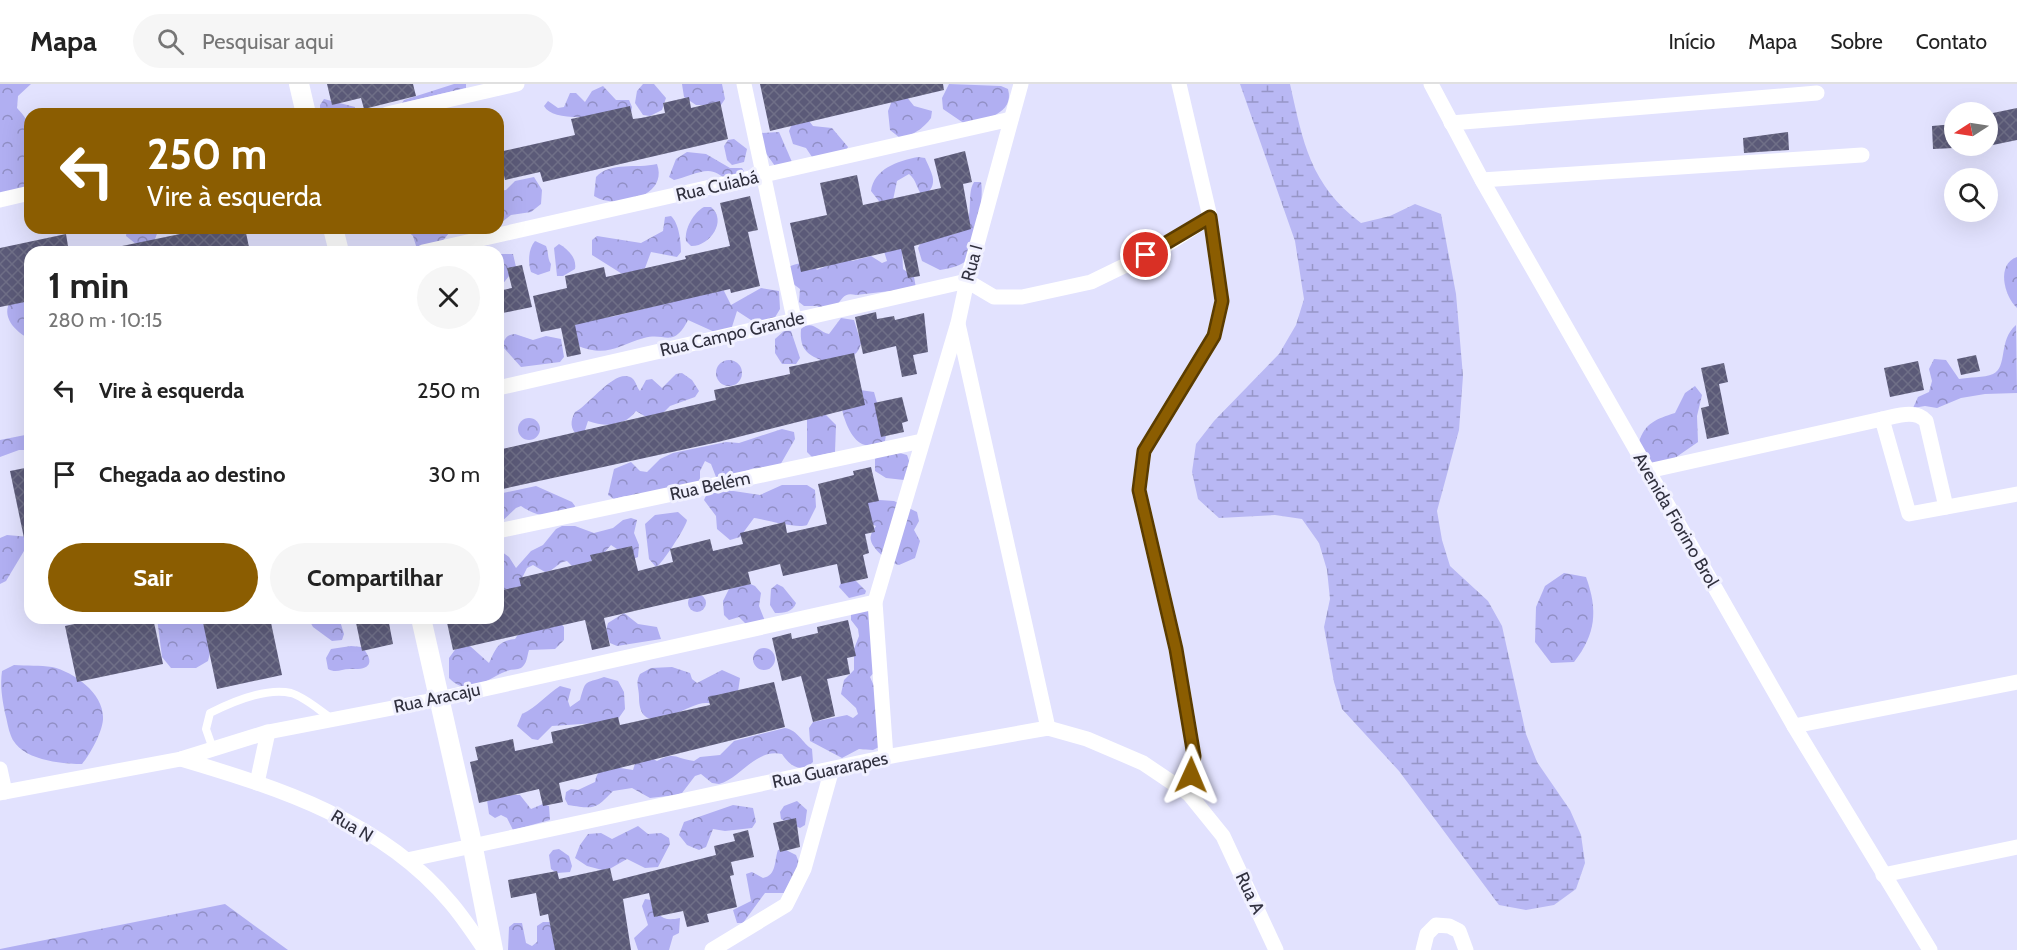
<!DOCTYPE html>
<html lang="pt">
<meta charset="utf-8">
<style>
body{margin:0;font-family:Cabin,sans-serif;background:#f6f6f6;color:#222;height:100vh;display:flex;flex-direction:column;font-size:22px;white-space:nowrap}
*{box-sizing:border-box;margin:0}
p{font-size:20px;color:#767676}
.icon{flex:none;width:33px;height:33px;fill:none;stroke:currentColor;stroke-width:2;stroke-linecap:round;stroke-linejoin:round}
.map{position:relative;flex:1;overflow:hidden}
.drawer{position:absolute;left:24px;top:162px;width:480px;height:378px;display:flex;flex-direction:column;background:#fff;border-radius:18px;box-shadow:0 6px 24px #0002}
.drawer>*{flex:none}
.hud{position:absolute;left:24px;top:24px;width:480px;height:126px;border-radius:18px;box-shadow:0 6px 24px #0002;background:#8b5d01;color:#fff;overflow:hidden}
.needle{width:39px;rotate:258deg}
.buttons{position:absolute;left:1944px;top:18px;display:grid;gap:12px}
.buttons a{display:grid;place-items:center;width:54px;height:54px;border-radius:50%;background:#fff;box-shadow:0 6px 24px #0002;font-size:30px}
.pin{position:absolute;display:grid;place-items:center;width:51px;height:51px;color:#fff;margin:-26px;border:3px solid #fff;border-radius:50%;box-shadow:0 2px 6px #0007}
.me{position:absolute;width:66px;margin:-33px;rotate:1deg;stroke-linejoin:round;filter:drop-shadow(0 0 4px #0008)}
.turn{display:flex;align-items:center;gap:21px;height:126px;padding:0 24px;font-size:27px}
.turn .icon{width:78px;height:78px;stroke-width:2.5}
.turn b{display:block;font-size:42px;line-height:51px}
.round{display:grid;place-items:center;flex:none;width:63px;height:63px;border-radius:32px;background:#f6f6f6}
.summary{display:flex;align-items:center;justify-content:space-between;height:102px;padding:0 24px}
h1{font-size:36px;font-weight:700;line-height:45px}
.primary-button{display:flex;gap:12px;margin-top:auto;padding:12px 24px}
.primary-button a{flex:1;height:69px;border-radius:36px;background:#8b5d01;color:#fff;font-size:24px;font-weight:700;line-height:69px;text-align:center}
.primary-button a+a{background:#f6f6f6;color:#222}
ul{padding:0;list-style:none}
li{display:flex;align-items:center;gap:18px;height:84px;padding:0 24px}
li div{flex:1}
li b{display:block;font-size:22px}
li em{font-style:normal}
header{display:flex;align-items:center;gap:36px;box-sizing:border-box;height:84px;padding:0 30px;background:#fff;border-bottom:2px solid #e0e0e0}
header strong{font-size:28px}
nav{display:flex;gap:33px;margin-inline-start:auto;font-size:21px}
.search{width:420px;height:54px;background:#f6f6f6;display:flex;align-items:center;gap:15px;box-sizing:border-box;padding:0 21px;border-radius:33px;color:#767676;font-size:22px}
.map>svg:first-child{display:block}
</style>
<header>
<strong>Mapa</strong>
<div class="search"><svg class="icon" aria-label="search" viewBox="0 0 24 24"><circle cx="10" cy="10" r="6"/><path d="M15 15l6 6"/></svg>Pesquisar aqui</div>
<nav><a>Início</a><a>Mapa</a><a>Sobre</a><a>Contato</a></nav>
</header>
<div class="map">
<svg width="2017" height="866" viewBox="0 0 2017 866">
<defs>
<pattern id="forest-crowns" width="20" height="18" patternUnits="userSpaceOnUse" patternTransform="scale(1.5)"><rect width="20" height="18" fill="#b1aff2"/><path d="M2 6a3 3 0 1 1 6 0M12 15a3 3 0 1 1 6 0" fill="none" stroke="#918fc5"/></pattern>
<pattern id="wetland-marsh" width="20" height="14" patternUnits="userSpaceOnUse" patternTransform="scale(1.5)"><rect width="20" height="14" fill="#b9b8f4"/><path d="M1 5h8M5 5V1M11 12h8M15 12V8" fill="none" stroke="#9796c7"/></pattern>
<pattern id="building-cross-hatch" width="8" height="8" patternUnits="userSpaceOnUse" patternTransform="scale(1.5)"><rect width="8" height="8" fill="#5b5a78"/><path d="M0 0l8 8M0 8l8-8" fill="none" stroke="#6f6f87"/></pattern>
</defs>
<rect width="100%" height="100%" fill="#e2e2fe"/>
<!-- forest -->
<g fill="url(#forest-crowns)">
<path d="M0,0h31l-13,12 -1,12c11,12 16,19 9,34l4,9v35l-30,8z"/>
<polygon points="454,0 466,0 466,4 402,19 404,16"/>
<polygon points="643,0 654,0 666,14 662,26 650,32 643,31 635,19 637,7"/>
<polygon points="682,0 722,0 725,15 721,21 696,21 684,13"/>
<path d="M949,0l52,2 7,3c7,25 -24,31 -43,35l-22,-15 -1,-11z"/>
<path d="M603,2l13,14h13l3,7 -1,6c-21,1 -77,12 -87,-7l4,-5 10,7 6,-1 6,-14h6l9,9 7,-11z"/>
<path d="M906,12l8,10 18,5 -1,7c-7,10 -19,18 -31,20l-10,-8 -2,-19 5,-13z"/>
<polygon points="324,15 355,23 355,30 320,30 320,21"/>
<polygon points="809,37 813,42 832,44 848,63 845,68 812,73 806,64 793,60 789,47 792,40"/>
<polygon points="779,48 792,78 775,82 760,61 760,49"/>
<polygon points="734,55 747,65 744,78 732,81 727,76 724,62 728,56"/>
<path d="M687,68l19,2 24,14h12l7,12 -1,6c-17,6 -24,-15 -40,-15 -10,0 -24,7 -34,9l-5,-3 7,-18z"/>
<path d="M918,73l7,1c7,16 15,27 -2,38 -7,-7 -6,-16 -14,-22l-12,7 -4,19 -11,5 -11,-14c3,-22 26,-30 47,-34z"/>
<path d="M657,80c12,33 -41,46 -63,32l2,-19c15,-16 40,-8 61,-13z"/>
<polygon points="534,93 542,106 541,120 531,128 511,131 498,141 498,107 506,106 515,97"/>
<path d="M974,98h7c3,13 -4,61 -11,74 -6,10 -19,12 -30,14l-18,-9 -4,-13 3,-6c12,-6 24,-5 36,-9 20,-7 8,-38 17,-51z"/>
<path d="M704,123h7c17,14 -2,40 -20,39l-5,-5c-2,-12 8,-29 18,-34z"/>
<path d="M671,132c8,7 10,26 10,36l-4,5 -26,-5 -6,16 -18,9 -35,-22v-15l5,-4 44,7 22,-12 2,-14z"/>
<polygon points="127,144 159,144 154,158 136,160 126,152"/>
<polygon points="404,144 482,144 468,149 449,149 441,159 417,165 413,152"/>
<path d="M535,157l11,5c3,7 1,12 5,18l-1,7 -12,4 -7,-3c-3,-9 -3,-23 4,-31z"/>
<path d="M559,160c9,5 18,14 16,25l-12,7h-6l-3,-28z"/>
<path d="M883,164l19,1 1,20 11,8 2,11 -60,7c-12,-3 -13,3 -20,11l-13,3 -6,-3h-13l-5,-4 1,-13 -8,-6 -6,-15c12,-5 21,-8 31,2l29,-12 6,3 19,-5 11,7 5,-2z"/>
<polygon points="498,170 513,170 516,183 498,206"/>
<path d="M2017,173v51c-13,-12 -21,-44 0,-51z"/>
<path d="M761,204l18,3 1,18 -6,10 -20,3 -17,-11 -6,19 -12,4 -31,-14c-15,29 -22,12 -44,18 -28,8 -37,20 -68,7l-4,-22 11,-7 28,1 112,-28 8,16z"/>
<path d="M11,216l12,2 7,5v32c-15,-7 -30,-23 -19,-39z"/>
<path d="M841,234l13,2 7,23c-3,16 -18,17 -32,20 -19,-7 -30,-11 -28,-34 12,-10 17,3 28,5z"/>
<path d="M2016,241l1,68 -32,1 -24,4 -24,10 -12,-2 -12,2 5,-11 11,-5 3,-11 -3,-12 5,-10 12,1 13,19c10,-2 25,-1 34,-5 15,-7 5,-34 23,-49z"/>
<polygon points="784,247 791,247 800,274 796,280 782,280 775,269 775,255"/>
<path d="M515,250l18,6 13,-4 15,3 3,18 -4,5 -39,5 -18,-20c1,-8 3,-12 12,-13z"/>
<circle cx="729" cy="289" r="13"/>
<path d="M682,289l10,7 7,11 -4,6 -25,9 -9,9 -13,3 -12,-7c-12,16 -31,16 -48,10l-4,12 -6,3c-8,-7 -8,-15 -3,-24 14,-6 42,-47 58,-33 3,3 4,9 7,12l6,-11 6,-1 10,9 14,-14z"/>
<path d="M1695,302l7,9 -5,21 1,26 -29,20 -20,5 -10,-25c6,-19 17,-23 36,-29l10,-20z"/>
<path d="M860,306l14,2 12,43 -1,6c-6,2 -14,5 -20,4 -13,-3 -21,-25 -23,-36z"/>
<polygon points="822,327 836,341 835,368 812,373 807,368 807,334"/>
<circle cx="529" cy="345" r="11"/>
<polygon points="782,345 794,348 795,355 779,383 768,387 754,384 729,393 716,393 711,380 705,377 700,387 700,400 640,414 625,412 614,415 608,411 614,385 631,378 640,387 647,388 660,375 673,369 726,358 739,359"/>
<polygon points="30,350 30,366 19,366 0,373 0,356"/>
<polygon points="889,366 907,371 911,382 904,396 886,394 875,387 875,375 879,369"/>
<path d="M782,401h25l8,5 1,17 -9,18c-10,4 -39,-5 -53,-7l-14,19 -10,3 -13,-11 -1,-13 -12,-16 3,-7 20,-3 33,5z"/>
<path d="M536,402l36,16 3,4 -1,3c-23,6 -32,11 -53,-3l-5,2 -18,17v-31z"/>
<path d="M865,415l29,2 23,11 2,9 -5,9 6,11 -5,17 -16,7c-10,-2 -32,-19 -28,-30 1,-4 3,-6 5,-9l-12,-5z"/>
<path d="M678,428l9,8c-1,7 -25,44 -31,47l-7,-8 -4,-35 10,-9z"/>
<path d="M631,434l6,2 -3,13 5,12 -1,12 -7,3 -12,-4 -2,-7 -6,-4 -8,9 -11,5 -1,7h-19l-5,-5c-10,1 -12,10 -22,11l-12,-7 -6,3 -6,12 43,47v13l-9,9 -26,1c-2,6 -2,14 -8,18 -4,2 -10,1 -14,3 -20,7 -38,28 -58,7v-20l8,-11 13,-1 19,17c7,-15 9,-22 26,-24l4,-6 -21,-40v-44l11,8 7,11 15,-17 12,-6 13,-16 6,-3h13l19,7 19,-5 10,-8z"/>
<polygon points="7,451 30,453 30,457 6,497 0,500 0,454"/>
<path d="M1564,489l22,4c12,33 10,57 -12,85l-23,1 -16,-21 1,-35 9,-21z"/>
<polygon points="843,494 856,497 866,507 865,510 849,514 839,503"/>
<polygon points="746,498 755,502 761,509 759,522 765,537 746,540 739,533 729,536 724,531 723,517 731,501"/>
<path d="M777,500l6,3 13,16c-3,9 -12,10 -21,10l-5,-8 1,-16z"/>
<circle cx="697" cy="519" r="9"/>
<polygon points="870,522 878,584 870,593 878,611 879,663 873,666 859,665 842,674 810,657 809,644 813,638 847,631 853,634 858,630 856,624 841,610 844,596 854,586 854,565 859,552 858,545 851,536 851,528"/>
<polygon points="624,529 638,540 657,543 661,555 617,562 610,559 606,546 608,539"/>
<polygon points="157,534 206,534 211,565 208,577 196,584 171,584 162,573"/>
<polygon points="308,534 339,534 344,550 342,556 332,557 313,543"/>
<path d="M351,562l11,1c12,14 10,23 -10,22 -10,-1 -15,5 -24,0l-2,-11 5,-9z"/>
<circle cx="764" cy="575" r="11"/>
<path d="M14,581c13,1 26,0 38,2 22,5 51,26 51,50 1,12 -13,38 -21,47 -21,0 -62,-4 -71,-28 -3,-7 -4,-16 -6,-23 -3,-15 -5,-27 -3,-42z"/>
<path d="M672,583l18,6 2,6 5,4 25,-13 18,8 -2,14c-6,4 -14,10 -21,11 -6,1 -12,-1 -18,1 -22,7 -60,34 -60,-7 0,-10 -4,-14 1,-23l11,-6z"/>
<path d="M604,593l14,4 6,11 1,17 -7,10 -7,3 -59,4 -14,14 -6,-1 -15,-13 5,-12c15,-7 24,-19 38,-28l11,3 -3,12 2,6 10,-7c6,-21 4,-16 24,-23z"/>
<path d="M785,644c13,2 17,15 27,21l1,13c-12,12 -23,4 -31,-8 -26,-6 -41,24 -63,30l-7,-1 -11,-9 -6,2 -13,17 -6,2 -26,3 -18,-10 -19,3c-18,19 -19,18 -45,14l-3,-6 1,-7 5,-3 7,1 17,-8c3,-20 24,-14 38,-12l2,-6 16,-6 6,3c19,-10 18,-2 37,0l6,-4 20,-2 14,-14z"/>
<polygon points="513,711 520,711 531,725 543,720 549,722 550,736 513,746 507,734 501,731 495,734 489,730 487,716"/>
<polygon points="797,717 807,726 805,741 800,744 781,735 780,728 784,722"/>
<polygon points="733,721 753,724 756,738 752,744 725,747 713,745 706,763 699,766 687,761 679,751 684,738"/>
<polygon points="638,742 648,750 661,749 669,754 670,760 658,783 645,784 627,775 606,787 587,782 575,774 580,761 588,750 601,749 612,755"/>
<polygon points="559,765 569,772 572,782 570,788 557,789 551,785 549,771 553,766"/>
<path d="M784,765l12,6 4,10 -16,28h-19l-22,30h-6l-4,-13 18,-9 -5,-27 6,-2 11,6c14,-3 11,-17 15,-28z"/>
<path d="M645,815l6,1c7,16 11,22 29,18l-1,15 -6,3 -4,14h-31l-4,-12 14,-13 -6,-19z"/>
<polygon points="225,820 288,866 0,866 0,865"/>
<polygon points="543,838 550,838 560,866 508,866 509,843 514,839 522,839 526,859 532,862 537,858 537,842"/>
</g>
<!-- wetland -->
<path fill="url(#wetland-marsh)" d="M1240,0h50c13,58 20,101 71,139l29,-7 25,-12 26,10 15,80 7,82 -4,54 -22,81 5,29 8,26 38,35 14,25 24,108 11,28 33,48 11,25 4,28 -9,26 -22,16 -28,5 -27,-5 -100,-134 -57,-62 -8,-27 -10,-55 6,-28 -3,-29 -8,-27 -17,-24 -27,-4 -56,3 -21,-19 -6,-27 4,-28 18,-23 65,-67 17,-29 8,-26 -9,-58z"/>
<!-- building -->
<g fill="url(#building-cross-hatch)">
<polygon points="327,0 413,0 416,12 364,25 361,14 332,21"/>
<polygon points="760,0 943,0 944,6 770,47"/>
<polygon points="689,13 691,24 720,17 728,55 543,98 540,88 505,96 499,68 575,51 571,35 630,22 633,35 641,34 665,29 663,19"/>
<polygon points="2017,24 2017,56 1988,62 1988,30"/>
<polygon points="1954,40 1954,64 1933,65 1932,42"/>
<polygon points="1788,48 1789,66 1744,69 1743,54"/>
<polygon points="965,67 972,98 963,100 971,145 914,162 920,192 908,194 901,165 801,188 790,139 827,131 820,99 857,91 863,121 941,104 934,75"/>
<polygon points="750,112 758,146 748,148 760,202 731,209 730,205 575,241 581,270 567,273 561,244 541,248 533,212 567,204 565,192 604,183 606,193 686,175 685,172 730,162 720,119"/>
<polygon points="209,144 245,144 250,168 123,168 122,162"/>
<polygon points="66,150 69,168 30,168 30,217 0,223 0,164"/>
<polygon points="522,181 532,223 498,230 498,207 512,204 507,184"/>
<polygon points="876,228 877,235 894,232 895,236 924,229 928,268 913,271 917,290 902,293 896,262 863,270 855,233"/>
<polygon points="854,269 865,321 718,358 498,406 498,366 716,316 714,306 790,290 789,283"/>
<polygon points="1976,271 1980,287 1961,291 1957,275"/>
<polygon points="1918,277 1924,306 1890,313 1884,284"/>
<polygon points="1724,279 1728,298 1719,300 1729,350 1707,355 1701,324 1709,322 1701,284"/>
<polygon points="902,313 908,337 902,339 904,348 881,353 874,319"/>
<polygon points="30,383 30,454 24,454 10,387"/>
<polygon points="871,383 879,417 868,419 875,448 865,450 869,469 863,471 868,494 841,500 837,480 783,492 780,480 748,488 751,500 604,534 610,562 592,566 585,536 453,566 446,534 498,534 498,507 521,502 519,494 592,477 590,471 632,462 638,487 673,478 670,465 710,455 713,467 743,460 740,449 785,438 787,449 827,440 818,400 854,391 853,387"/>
<polygon points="103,534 153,534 163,580 77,598 65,542"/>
<polygon points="202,534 270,534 282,591 217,605"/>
<polygon points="355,534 388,534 393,560 362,567"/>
<polygon points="848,536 856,572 847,574 850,590 827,595 835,632 813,638 801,592 782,597 772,554 791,549 792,555 818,549 817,543"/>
<polygon points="774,598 785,643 559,699 563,718 543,722 539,705 479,719 470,678 478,676 475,663 513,655 515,667 553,659 551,648 618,633 620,641 710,621 708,613"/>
<polygon points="796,734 800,763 780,768 773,739"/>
<polygon points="748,746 754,773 731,778 734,791 730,792 737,823 707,830 709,838 687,843 683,827 654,833 649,809 623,815 631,866 555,866 548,830 540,832 536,809 511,814 508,796 557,787 559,795 610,784 613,797 716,771 714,762 735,757 733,750"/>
</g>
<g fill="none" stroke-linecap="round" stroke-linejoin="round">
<!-- service -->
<path stroke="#fff" stroke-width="8" d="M213,665l-7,-20 4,-16c22,-11 56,-26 81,-20 14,4 29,18 40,25"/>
<!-- minor -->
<g stroke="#fff" stroke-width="15">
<polyline points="744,0 794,235"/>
<polyline points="1179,0 1210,133 1222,217 1214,252 1144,367 1139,406 1176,565 1194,672 1189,710"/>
<polyline points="1431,0 1482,96 1794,642 1930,866"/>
<polyline points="387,30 517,0"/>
<polyline points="1451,39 1817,9"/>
<polyline points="1482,96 1862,71"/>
<polyline points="0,116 30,109"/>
<polyline points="423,168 1011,35"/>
<polyline points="958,240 1048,644"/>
<polyline points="498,304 967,197 994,213 1022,213 1091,198 1165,162 1210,133"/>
<path d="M1882,335c15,-3 33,-10 44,2l20,86"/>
<polyline points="1648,387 1882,335 1909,430 2017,410"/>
<polyline points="498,447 922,357"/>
<polyline points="1794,642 2017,598"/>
<polyline points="886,673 875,518 958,239 967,197 1021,0"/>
<path d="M181,675c98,29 201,62 269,143 13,15 24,32 35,48"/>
<polyline points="0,685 5,708"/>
<polyline points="257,699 268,648"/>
<polyline points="0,709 181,675 268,648 439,615 875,518"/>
<polyline points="407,776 886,673 1048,644 1087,655 1143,679 1189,710 1223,752 1276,866"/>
<polyline points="1883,791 2017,763"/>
<polyline points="712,866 786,821 804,785 832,685"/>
<polyline points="1423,866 1427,850 1436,841 1449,842 1459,847 1466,866"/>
</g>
<!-- tertiary -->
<g stroke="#fff" stroke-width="20">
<polyline points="299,0 306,30"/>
<polyline points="333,144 339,168"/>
<polyline points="421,534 473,764 493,866"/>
</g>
</g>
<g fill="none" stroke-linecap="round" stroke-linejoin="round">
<defs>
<polyline id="route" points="1146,171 1210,133 1222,217 1214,252 1144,367 1139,406 1176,565 1194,672 1191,691"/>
</defs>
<!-- route casing -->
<use href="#route" stroke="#5a3c01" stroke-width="15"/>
<!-- route -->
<use href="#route" stroke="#8b5d01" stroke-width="10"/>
</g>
<g text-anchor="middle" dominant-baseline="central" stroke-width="6" stroke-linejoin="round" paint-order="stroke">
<!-- street labels -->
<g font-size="18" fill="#31313f" stroke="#f1f1ff">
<text transform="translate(717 102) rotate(-13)">Rua Cuiabá</text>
<text transform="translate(972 179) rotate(-75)">Rua I</text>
<text transform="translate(732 250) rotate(-13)">Rua Campo Grande</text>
<text transform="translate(710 402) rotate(-12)">Rua Belém</text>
<text transform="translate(1676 436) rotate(60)">Avenida Fiorino Brol</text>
<text transform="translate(437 614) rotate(-12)">Rua Aracaju</text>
<text transform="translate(830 686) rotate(-12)">Rua Guararapes</text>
<text transform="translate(352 742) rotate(31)">Rua N</text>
<text transform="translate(1250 809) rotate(65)">Rua A</text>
</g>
</g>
</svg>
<div class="buttons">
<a><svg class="needle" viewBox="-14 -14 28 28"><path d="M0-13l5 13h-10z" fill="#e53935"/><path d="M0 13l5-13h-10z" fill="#767676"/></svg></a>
<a><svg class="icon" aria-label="search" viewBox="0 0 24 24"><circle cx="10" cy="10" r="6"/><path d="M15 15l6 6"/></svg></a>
</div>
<div class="pin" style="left:1146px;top:171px;background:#d93025"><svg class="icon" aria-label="arrive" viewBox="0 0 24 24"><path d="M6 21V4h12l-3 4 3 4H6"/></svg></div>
<svg class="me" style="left:1191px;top:691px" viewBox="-20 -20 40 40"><path d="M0-17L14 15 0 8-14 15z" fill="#8b5d01" stroke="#fff" stroke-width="4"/></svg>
<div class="hud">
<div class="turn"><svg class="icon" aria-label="left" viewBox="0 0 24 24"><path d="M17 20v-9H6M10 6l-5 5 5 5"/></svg><div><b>250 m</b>Vire à esquerda</div></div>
</div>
<section class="drawer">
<div class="summary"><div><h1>1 min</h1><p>280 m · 10:15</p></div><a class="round"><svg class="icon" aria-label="close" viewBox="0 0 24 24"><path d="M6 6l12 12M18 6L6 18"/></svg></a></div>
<ul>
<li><svg class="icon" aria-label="left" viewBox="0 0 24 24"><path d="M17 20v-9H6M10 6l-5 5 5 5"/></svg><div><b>Vire à esquerda</b></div><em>250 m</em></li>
<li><svg class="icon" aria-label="arrive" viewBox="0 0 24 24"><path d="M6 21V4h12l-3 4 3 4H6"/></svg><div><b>Chegada ao destino</b></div><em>30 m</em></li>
</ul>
<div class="primary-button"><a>Sair</a><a>Compartilhar</a></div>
</section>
</div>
